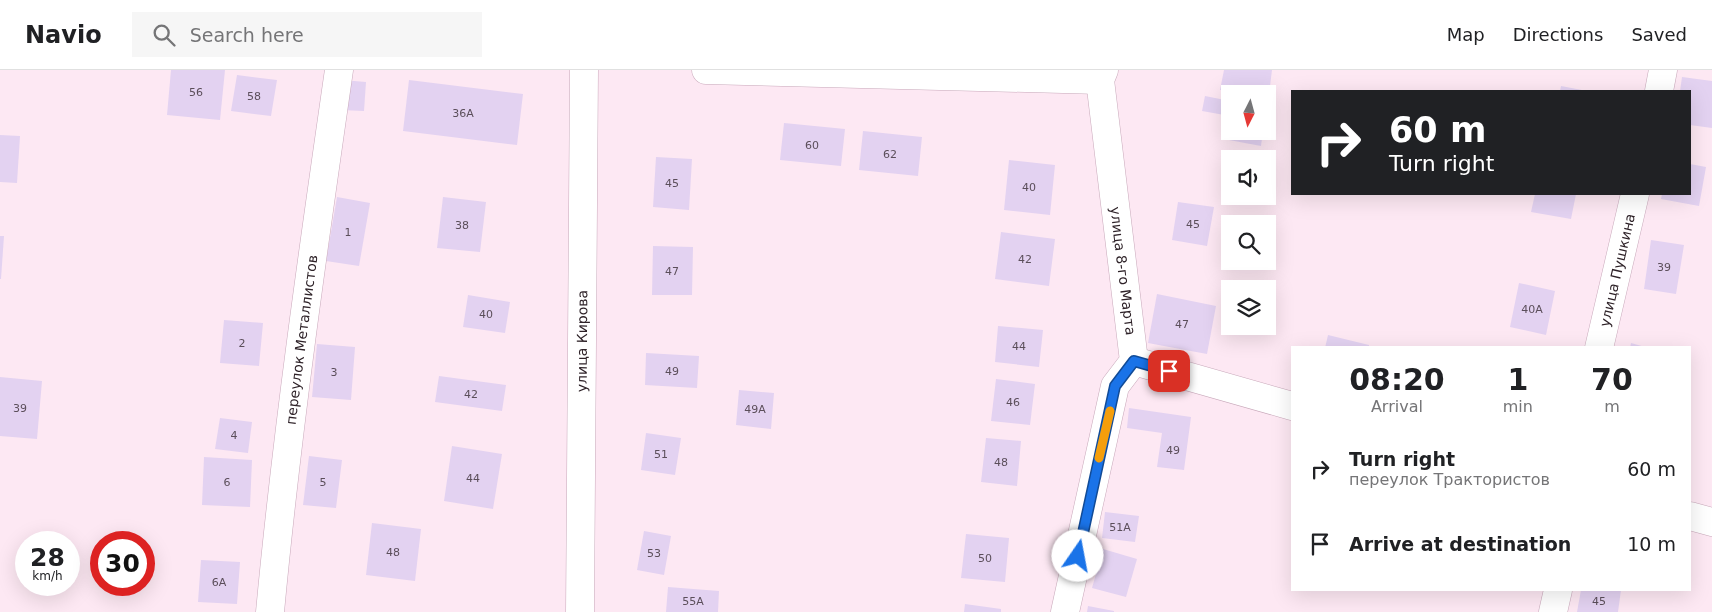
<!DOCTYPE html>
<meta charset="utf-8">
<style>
body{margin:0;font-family:"DejaVu Sans",sans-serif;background:#f6f6f6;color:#202124;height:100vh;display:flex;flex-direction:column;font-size:19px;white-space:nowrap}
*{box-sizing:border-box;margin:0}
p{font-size:16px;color:#757577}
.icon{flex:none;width:28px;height:28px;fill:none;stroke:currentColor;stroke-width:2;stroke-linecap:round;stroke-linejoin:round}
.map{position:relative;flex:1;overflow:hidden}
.panel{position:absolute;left:1291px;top:276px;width:400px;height:245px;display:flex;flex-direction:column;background:#fff;border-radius:0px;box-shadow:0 5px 20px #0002}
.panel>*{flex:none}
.top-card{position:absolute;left:1291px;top:20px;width:400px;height:105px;border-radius:0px;box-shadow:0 5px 20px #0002;background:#202124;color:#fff;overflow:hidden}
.needle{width:32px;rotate:186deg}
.controls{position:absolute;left:1221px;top:15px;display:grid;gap:10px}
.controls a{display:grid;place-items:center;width:55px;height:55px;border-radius:0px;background:#fff;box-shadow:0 5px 20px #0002;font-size:25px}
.speed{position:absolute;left:15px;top:461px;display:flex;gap:10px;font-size:25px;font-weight:700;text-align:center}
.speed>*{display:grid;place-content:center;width:65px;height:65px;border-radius:50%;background:#fff;box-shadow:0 5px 20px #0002;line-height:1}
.speed small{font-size:12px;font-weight:400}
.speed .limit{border:8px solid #d22;background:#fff;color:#111}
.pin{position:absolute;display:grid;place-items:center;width:42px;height:42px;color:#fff;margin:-21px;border-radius:10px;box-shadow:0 2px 8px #0006}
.me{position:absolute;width:55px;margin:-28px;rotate:12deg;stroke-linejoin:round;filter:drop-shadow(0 0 4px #0008)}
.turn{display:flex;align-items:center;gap:18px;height:105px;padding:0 15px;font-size:22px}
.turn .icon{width:65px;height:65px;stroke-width:2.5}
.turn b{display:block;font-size:35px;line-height:42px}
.eta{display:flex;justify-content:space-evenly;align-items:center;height:85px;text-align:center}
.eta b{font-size:30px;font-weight:800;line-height:35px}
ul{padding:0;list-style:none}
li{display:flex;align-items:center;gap:15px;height:75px;padding:0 15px}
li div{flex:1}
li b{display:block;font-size:19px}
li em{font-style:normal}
header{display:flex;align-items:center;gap:30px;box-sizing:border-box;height:70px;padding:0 25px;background:#fff;border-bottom:1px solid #e0e0e0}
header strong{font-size:24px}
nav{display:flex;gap:28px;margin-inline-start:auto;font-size:18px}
.search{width:350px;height:45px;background:#f6f6f6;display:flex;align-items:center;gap:12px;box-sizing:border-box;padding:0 18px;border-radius:0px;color:#757577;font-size:19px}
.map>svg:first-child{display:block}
</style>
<header>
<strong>Navio</strong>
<div class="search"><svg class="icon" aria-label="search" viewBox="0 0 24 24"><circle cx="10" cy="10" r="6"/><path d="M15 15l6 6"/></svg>Search here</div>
<nav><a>Map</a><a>Directions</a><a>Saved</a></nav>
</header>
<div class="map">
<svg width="1712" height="542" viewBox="0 0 1712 542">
<rect width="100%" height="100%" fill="#fde8f3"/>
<!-- building -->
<g fill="#e3d2f1">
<polygon points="171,0 225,0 220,50 167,45"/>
<polygon points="1224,0 1272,0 1269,24 1246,24 1220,20"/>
<polygon points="237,5 277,10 271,46 231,41"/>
<polygon points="1682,7 1712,11 1712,58 1690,55 1690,21 1680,21"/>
<polygon points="342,10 366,12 364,41 341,40"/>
<polygon points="409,10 523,24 517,75 403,61"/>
<polygon points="1561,16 1582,20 1582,21 1560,21"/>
<polygon points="1205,26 1230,31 1230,46 1202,41"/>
<polygon points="784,53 845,59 841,96 780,90"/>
<polygon points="863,61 922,67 918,106 859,100"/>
<polygon points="1230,61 1263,61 1261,76 1229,70"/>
<polygon points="0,65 20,66 17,113 0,112"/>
<polygon points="656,87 692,89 689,140 653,137"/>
<polygon points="1009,90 1055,95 1050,145 1004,140"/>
<polygon points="1690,94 1706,97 1699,136 1661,129 1662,124 1690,124"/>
<polygon points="1535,124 1576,124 1571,149 1531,142"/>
<polygon points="337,127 370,133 359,196 326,191"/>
<polygon points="443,127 486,132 480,182 437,178"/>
<polygon points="1178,132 1214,137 1207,176 1172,170"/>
<polygon points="1001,162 1055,169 1049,216 995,209"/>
<polygon points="0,166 4,166 1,209 0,209"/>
<polygon points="1651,170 1684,175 1676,224 1644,219"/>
<polygon points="653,176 693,177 692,225 652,225"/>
<polygon points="1519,213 1555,221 1546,265 1510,257"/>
<polygon points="1157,224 1216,236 1207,284 1148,273"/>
<polygon points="468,225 510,232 505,263 463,257"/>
<polygon points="224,250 263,253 259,296 220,293"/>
<polygon points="998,256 1043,260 1039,297 995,292"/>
<polygon points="1328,265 1369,275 1369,278 1325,278"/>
<polygon points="1631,273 1645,277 1645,278 1630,278"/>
<polygon points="317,274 355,277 351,330 312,327"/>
<polygon points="646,283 699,286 697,318 645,315"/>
<polygon points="439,306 506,315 502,341 435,332"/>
<polygon points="0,307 42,311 37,369 0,366"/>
<polygon points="996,309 1035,314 1030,355 991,351"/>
<polygon points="739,320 774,323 771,359 736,355"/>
<polygon points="1129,338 1191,347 1184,400 1157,397 1162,363 1127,358"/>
<polygon points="220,348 252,352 248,383 215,379"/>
<polygon points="646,363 681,368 675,405 641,400"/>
<polygon points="986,368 1021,371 1017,416 981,412"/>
<polygon points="452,376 502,384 493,439 444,431"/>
<polygon points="309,386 342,390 336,438 303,435"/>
<polygon points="204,387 252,390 250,437 202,435"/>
<polygon points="1105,442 1139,446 1135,472 1102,468"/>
<polygon points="372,453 421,459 415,511 366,505"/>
<polygon points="644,461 671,466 664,505 637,500"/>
<polygon points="966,464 1009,468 1005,512 961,508"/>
<polygon points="1103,479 1137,489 1126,527 1092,518"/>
<polygon points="201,490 240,492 237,534 198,532"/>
<polygon points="668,517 719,521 718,542 666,542"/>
<polygon points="1581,520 1621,520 1618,542 1577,542"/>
<polygon points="965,534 1001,539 1001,542 964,542"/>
<polygon points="1088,536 1114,541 1114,542 1087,542"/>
</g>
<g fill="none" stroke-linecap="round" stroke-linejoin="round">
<defs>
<g id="minor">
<polyline points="706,0 1100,10"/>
<polyline points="1659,21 1663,0"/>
<path id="s1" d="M1599,278l36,-154"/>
<polyline points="1134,291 1292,336"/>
<polyline points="1690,446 1712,452"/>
<path id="s2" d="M270,542c17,-181 43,-362 69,-542"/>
<path id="s3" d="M580,542l4,-542"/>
<polyline points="1065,542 1115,316 1134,291 1100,10 1104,0"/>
<polyline points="1553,542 1558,520"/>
</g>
</defs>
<!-- minor casing -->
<use href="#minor" stroke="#c8a8ba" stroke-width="29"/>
<!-- minor -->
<use href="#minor" stroke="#fff" stroke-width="28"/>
</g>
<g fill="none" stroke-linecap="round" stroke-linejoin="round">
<defs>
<polyline id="route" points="1078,486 1115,316 1134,291 1169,301"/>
</defs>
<!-- route casing -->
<use href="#route" stroke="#114b97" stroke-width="12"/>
<!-- route -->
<use href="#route" stroke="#1a73e8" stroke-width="9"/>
<!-- slow -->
<polyline stroke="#f59e0b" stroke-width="9" points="1099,388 1110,341"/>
</g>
<g text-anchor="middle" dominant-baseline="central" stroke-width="4" stroke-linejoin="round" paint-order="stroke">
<!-- number labels -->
<g font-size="11" fill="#5b4e5a">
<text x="196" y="22">56</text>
<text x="254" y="26">58</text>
<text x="463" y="43">36А</text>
<text x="812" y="75">60</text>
<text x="890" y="84">62</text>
<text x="672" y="113">45</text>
<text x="1029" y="117">40</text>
<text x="1193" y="154">45</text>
<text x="462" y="155">38</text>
<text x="348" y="162">1</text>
<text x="1025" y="189">42</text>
<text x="1664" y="197">39</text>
<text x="672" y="201">47</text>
<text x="1532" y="239">40А</text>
<text x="486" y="244">40</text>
<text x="1182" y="254">47</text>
<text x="242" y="273">2</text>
<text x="1019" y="276">44</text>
<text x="672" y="301">49</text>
<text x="334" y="302">3</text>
<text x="471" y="324">42</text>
<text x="1013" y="332">46</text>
<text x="20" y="338">39</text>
<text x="755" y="339">49А</text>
<text x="234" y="365">4</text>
<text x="1173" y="380">49</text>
<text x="661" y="384">51</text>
<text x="1001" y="392">48</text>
<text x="473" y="408">44</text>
<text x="227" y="412">6</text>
<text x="323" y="412">5</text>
<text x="1120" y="457">51А</text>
<text x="393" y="482">48</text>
<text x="654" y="483">53</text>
<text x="985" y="488">50</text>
<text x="219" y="512">6А</text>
<text x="693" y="531">55А</text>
<text x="1599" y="531">45</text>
</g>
<!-- street labels -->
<g font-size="14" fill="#2e2228" stroke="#fff">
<text transform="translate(1123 201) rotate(83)">улица 8-го Марта</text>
<text stroke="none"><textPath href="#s1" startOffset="80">улица Пушкина</textPath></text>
<text stroke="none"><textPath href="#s2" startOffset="274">переулок Металлистов</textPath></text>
<text stroke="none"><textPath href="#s3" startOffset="271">улица Кирова</textPath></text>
</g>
</g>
</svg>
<div class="controls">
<a><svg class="needle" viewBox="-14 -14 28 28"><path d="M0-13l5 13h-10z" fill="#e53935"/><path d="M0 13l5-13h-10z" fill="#757577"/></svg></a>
<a><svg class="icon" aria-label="sound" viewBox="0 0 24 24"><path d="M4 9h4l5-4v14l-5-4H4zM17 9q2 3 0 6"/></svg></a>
<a><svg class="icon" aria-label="search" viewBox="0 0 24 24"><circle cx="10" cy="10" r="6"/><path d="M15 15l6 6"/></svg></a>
<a><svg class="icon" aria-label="layers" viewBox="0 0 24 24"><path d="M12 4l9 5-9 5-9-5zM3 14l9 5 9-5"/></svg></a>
</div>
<div class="speed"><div>28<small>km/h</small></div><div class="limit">30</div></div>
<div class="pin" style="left:1169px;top:301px;background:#d93025"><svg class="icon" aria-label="arrive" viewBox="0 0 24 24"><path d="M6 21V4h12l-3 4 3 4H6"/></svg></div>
<svg class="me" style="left:1078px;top:486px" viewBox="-20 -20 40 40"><circle r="19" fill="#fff"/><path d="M0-13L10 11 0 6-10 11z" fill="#1a73e8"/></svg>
<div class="top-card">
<div class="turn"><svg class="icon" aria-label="right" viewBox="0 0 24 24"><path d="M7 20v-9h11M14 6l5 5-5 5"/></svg><div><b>60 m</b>Turn right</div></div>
</div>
<section class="panel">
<div class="eta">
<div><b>08:20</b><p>Arrival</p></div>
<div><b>1</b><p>min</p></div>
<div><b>70</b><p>m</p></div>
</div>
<ul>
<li><svg class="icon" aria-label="right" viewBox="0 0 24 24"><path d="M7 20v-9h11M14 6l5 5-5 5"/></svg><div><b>Turn right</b><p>переулок Трактористов</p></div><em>60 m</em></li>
<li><svg class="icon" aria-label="arrive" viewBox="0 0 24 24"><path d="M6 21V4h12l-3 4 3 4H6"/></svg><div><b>Arrive at destination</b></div><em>10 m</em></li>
</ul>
</section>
</div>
